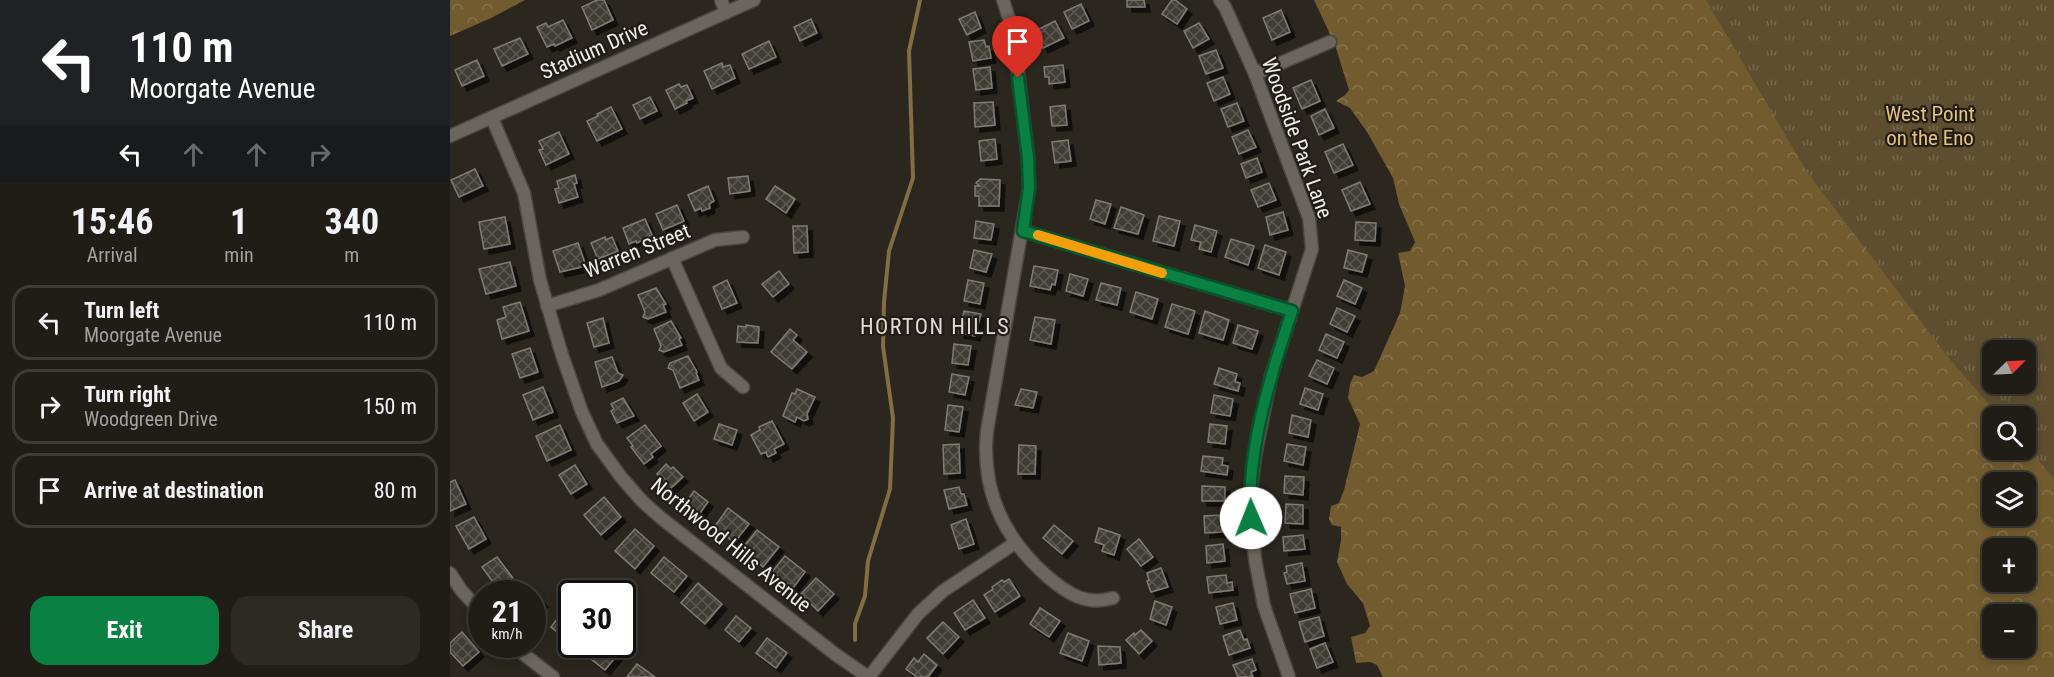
<!DOCTYPE html>
<meta charset="utf-8">
<style>
body{margin:0;font-family:"Roboto Condensed",sans-serif;background:#2d2a24;color:#f1f3f6;height:100vh;display:flex;flex-direction:column;font-size:22px;white-space:nowrap}
*{box-sizing:border-box;margin:0}
p{font-size:20px;color:#a2a2a1}
.icon{flex:none;width:33px;height:33px;fill:none;stroke:currentColor;stroke-width:2;stroke-linecap:round;stroke-linejoin:round}
.map{position:relative;flex:1;overflow:hidden}
.sheet{display:flex;flex-direction:column;background:#201d17;width:450px}
.sheet>*{flex:none}
.top-card{background:#202124;color:#fff;overflow:hidden}
.needle{width:39px;rotate:66deg}
.fabs{position:absolute;left:1532px;top:340px;display:grid;gap:12px}
.fabs a{display:grid;place-items:center;width:54px;height:54px;border-radius:12px;background:#201d17;box-shadow:0 3px 9px #0003,0 0 0 2px #3d3b36;font-size:30px}
.speed{position:absolute;left:18px;top:580px;display:flex;gap:12px;font-size:30px;font-weight:700;text-align:center}
.speed>*{display:grid;place-content:center;width:78px;height:78px;border-radius:50%;background:#201d17;box-shadow:0 3px 9px #0003,0 0 0 2px #3d3b36;line-height:1}
.speed small{font-size:15px;font-weight:400}
.speed .limit{border:3px solid #111;border-radius:9px;background:#fff;color:#111}
.pin{position:absolute;display:grid;place-items:center;width:51px;height:51px;color:#fff;margin:-62px -26px;border-radius:50% 50% 50% 0;rotate:-45deg;box-shadow:0 0 6px #0007}
.pin .icon{rotate:45deg}
.me{position:absolute;width:66px;margin:-33px;rotate:359deg;stroke-linejoin:round;filter:drop-shadow(0 0 4px #0008)}
.turn{display:flex;align-items:center;gap:21px;height:126px;padding:0 30px;font-size:27px}
.turn .icon{width:78px;height:78px;stroke-width:2.5}
.turn b{display:block;font-size:42px;line-height:51px}
.lanes{display:flex;align-items:center;height:57px;padding:0 30px;background:#0003;justify-content:center;gap:30px;direction:ltr}
.lanes .off{opacity:.35}
.eta{display:flex;justify-content:space-evenly;align-items:center;height:102px;text-align:center}
.eta b{font-size:36px;font-weight:700;line-height:42px}
.button{display:flex;gap:12px;margin-top:auto;padding:12px 30px}
.button a{flex:1;height:69px;border-radius:18px;background:#0b8043;color:#fff;font-size:24px;font-weight:700;line-height:69px;text-align:center}
.button a+a{background:#2d2a24;color:#f1f3f6}
ul{padding:0;list-style:none}
li{display:flex;align-items:center;gap:18px;height:75px;margin:0 12px 9px;padding:0 18px;border:3px solid #3d3b36;border-radius:18px}
li div{flex:1}
li b{display:block;font-size:22px}
li em{font-style:normal}
main{display:flex;flex:1;min-height:0}
.map>svg:first-child{display:block}
</style>
<main>
<section class="sheet">
<div class="top-card">
<div class="turn"><svg class="icon" aria-label="left" viewBox="0 0 24 24"><path d="M17 20v-9H6M10 6l-5 5 5 5"/></svg><div><b>110 m</b>Moorgate Avenue</div></div>
<div class="lanes"><svg class="icon" aria-label="left" viewBox="0 0 24 24"><path d="M17 20v-9H6M10 6l-5 5 5 5"/></svg><svg class="icon off" aria-label="ahead" viewBox="0 0 24 24"><path d="M12 20V5M6 11l6-6 6 6"/></svg><svg class="icon off" aria-label="ahead" viewBox="0 0 24 24"><path d="M12 20V5M6 11l6-6 6 6"/></svg><svg class="icon off" aria-label="right" viewBox="0 0 24 24"><path d="M7 20v-9h11M14 6l5 5-5 5"/></svg></div>
</div>
<div class="eta">
<div><b>15:46</b><p>Arrival</p></div>
<div><b>1</b><p>min</p></div>
<div><b>340</b><p>m</p></div>
</div>
<ul>
<li><svg class="icon" aria-label="left" viewBox="0 0 24 24"><path d="M17 20v-9H6M10 6l-5 5 5 5"/></svg><div><b>Turn left</b><p>Moorgate Avenue</p></div><em>110 m</em></li>
<li><svg class="icon" aria-label="right" viewBox="0 0 24 24"><path d="M7 20v-9h11M14 6l5 5-5 5"/></svg><div><b>Turn right</b><p>Woodgreen Drive</p></div><em>150 m</em></li>
<li><svg class="icon" aria-label="arrive" viewBox="0 0 24 24"><path d="M6 21V4h12l-3 4 3 4H6"/></svg><div><b>Arrive at destination</b></div><em>80 m</em></li>
</ul>
<div class="button"><a>Exit</a><a>Share</a></div>
</section>
<div class="map">
<svg width="1604" height="677" viewBox="0 0 1604 677">
<defs>
<pattern id="forest-crowns" width="20" height="18" patternUnits="userSpaceOnUse" patternTransform="scale(1.5)"><rect width="20" height="18" fill="#715b2f"/><path d="M2 6a3 3 0 1 1 6 0M12 15a3 3 0 1 1 6 0" fill="none" stroke="#86734d"/></pattern>
<pattern id="park-tufts" width="24" height="20" patternUnits="userSpaceOnUse" patternTransform="scale(1.5)"><rect width="24" height="20" fill="#5e4e2f"/><path d="M3 7l-1-3M5 7V3M7 7l1-3M15 17l-1-3M17 17v-4M19 17l1-3" fill="none" stroke="#75684d"/></pattern>
<pattern id="building-cross-hatch" width="8" height="8" patternUnits="userSpaceOnUse" patternTransform="scale(1.5)"><rect width="8" height="8" fill="#413d35"/><path d="M0 0l8 8M0 8l8-8" fill="none" stroke="#5d5952"/></pattern>
<filter id="shadow"><feDropShadow dx="5" dy="5" stdDeviation="0" flood-color="#0009"/></filter>
</defs>
<rect width="100%" height="100%" fill="#2b271f"/>
<!-- forest -->
<g fill="url(#forest-crowns)" fill-rule="evenodd">
<polygon points="0,0 75,0 41,18 0,36"/>
<path d="M864,0h740v677h-671l-6,-12 -7,-3 -14,1 -5,-26 14,-4 5,-7 -7,-23 -16,-19 -10,-22 4,-22v-13l-9,-2 -3,-6 2,-13 8,-3 5,-13 16,-66 -12,-26 2,-14 4,-9 8,2 12,-6 26,-58 5,-27 -7,-33 12,-2 5,-9 -16,-38 -6,-26 -26,-46 -17,-24 -14,-7 9,-6 4,-5 -14,-45zM1542,351h33v33h-33zM1542,417h33v33h-33zM1542,483h33v33h-33zM1542,549h33v33h-33zM1542,615h33v33h-33z"/>
</g>
<!-- park -->
<path fill="url(#park-tufts)" fill-rule="evenodd" d="M1256,0h348v479l-29,-34v-28h-25l-53,-61 -140,-184zM1542,351h33v33h-33z"/>
<g fill="none" stroke-linecap="round" stroke-linejoin="round">
<!-- stream -->
<polyline stroke="#836d41" stroke-width="4" points="405,640 405,624 415,596 418,561 440,489 443,418 433,346 434,302 439,251 463,178 459,51 470,0"/>
</g>
<!-- building -->
<g fill="url(#building-cross-hatch)" stroke="#817c73" stroke-width="1.5" filter="url(#shadow)">
<polygon points="147,0 154,0 163,20 142,30 132,7"/>
<polygon points="677,0 694,0 695,7 677,7"/>
<polygon points="722,0 725,0 737,9 727,24 712,14"/>
<polygon points="631,4 639,21 622,29 614,12"/>
<polygon points="831,10 840,32 822,40 813,18"/>
<polygon points="525,12 531,28 517,35 509,19"/>
<polygon points="361,19 367,33 350,41 344,27"/>
<polygon points="113,20 122,38 105,46 104,44 97,47 87,27 96,23 98,27"/>
<polygon points="605,21 614,38 593,48 585,31"/>
<polygon points="749,23 759,39 743,48 734,31"/>
<polygon points="70,38 78,54 52,66 44,49"/>
<polygon points="534,40 536,47 539,46 541,58 523,61 519,42"/>
<polygon points="319,41 326,57 299,69 292,54"/>
<polygon points="766,50 773,68 756,74 749,56"/>
<polygon points="27,60 34,76 12,86 5,70"/>
<polygon points="272,63 273,67 280,65 285,78 262,89 254,71"/>
<polygon points="613,65 615,82 599,84 599,77 595,77 594,67"/>
<polygon points="540,67 542,88 526,90 523,69"/>
<polygon points="773,77 780,94 764,101 757,83"/>
<polygon points="861,80 870,101 852,109 843,88"/>
<polygon points="229,84 231,87 237,85 243,98 236,101 237,103 225,109 216,90"/>
<polygon points="200,97 207,111 190,119 183,105"/>
<polygon points="543,102 545,125 525,127 524,103"/>
<polygon points="787,103 794,121 778,127 771,109"/>
<polygon points="615,105 617,125 602,126 600,107"/>
<polygon points="161,107 172,129 147,141 137,121 148,116 147,114"/>
<polygon points="875,109 884,128 869,135 861,116"/>
<polygon points="798,130 806,147 789,154 782,137"/>
<polygon points="109,132 119,154 96,165 89,150 93,149 89,141"/>
<polygon points="545,139 547,159 531,161 529,141"/>
<polygon points="618,140 621,161 605,163 602,142"/>
<polygon points="893,144 903,165 884,173 875,152"/>
<polygon points="807,158 812,172 796,178 791,164"/>
<polygon points="25,169 33,186 9,197 1,180"/>
<polygon points="125,175 127,183 124,184 128,197 109,203 105,189 109,188 107,181"/>
<polygon points="298,176 300,191 280,194 278,178"/>
<polygon points="530,179 550,180 549,206 529,206 529,196 525,196 525,186 530,186 526,183"/>
<polygon points="910,182 920,204 901,211 892,190"/>
<polygon points="819,183 826,200 808,207 801,190"/>
<polygon points="258,186 264,201 259,204 260,208 252,211 251,208 245,211 238,195"/>
<polygon points="325,186 345,199 336,213 316,199"/>
<polygon points="646,200 661,204 655,224 640,219"/>
<polygon points="227,205 234,221 213,230 206,214"/>
<polygon points="671,207 694,215 688,234 664,228"/>
<polygon points="833,212 838,230 820,235 816,217"/>
<polygon points="709,216 730,221 724,246 703,241"/>
<polygon points="55,217 60,244 34,249 29,222"/>
<polygon points="195,219 202,235 187,243 186,241 179,244 173,228"/>
<polygon points="526,221 544,224 541,240 524,238"/>
<polygon points="906,222 926,223 925,241 905,240"/>
<polygon points="745,225 767,231 761,252 749,249 751,242 741,240"/>
<polygon points="343,226 357,226 358,252 344,253"/>
<polygon points="155,237 156,240 162,237 168,251 148,259 141,243"/>
<polygon points="781,239 804,246 798,265 775,257"/>
<polygon points="128,243 136,266 110,272 103,251"/>
<polygon points="815,245 836,252 829,275 808,268"/>
<polygon points="524,250 542,254 536,272 520,268"/>
<polygon points="898,250 917,255 912,272 894,268"/>
<polygon points="60,262 66,286 36,294 29,269"/>
<polygon points="584,266 608,270 605,285 602,284 600,290 580,286"/>
<polygon points="329,271 339,284 323,297 312,284"/>
<polygon points="620,274 638,279 633,296 616,291"/>
<polygon points="277,280 287,303 272,309 263,287"/>
<polygon points="518,280 534,283 530,304 514,301"/>
<polygon points="894,280 912,288 905,304 887,296"/>
<polygon points="651,283 671,288 667,305 646,300"/>
<polygon points="206,288 216,304 213,305 216,312 198,319 193,317 195,312 188,295"/>
<polygon points="686,292 708,299 702,319 680,312"/>
<polygon points="70,302 79,331 52,339 47,320 56,317 53,307"/>
<polygon points="722,304 745,311 738,334 715,327"/>
<polygon points="887,308 905,316 897,332 880,324"/>
<polygon points="514,311 531,314 525,336 509,333"/>
<polygon points="755,311 779,320 773,340 749,333"/>
<polygon points="585,317 605,320 601,344 580,340"/>
<polygon points="153,318 159,343 144,347 137,323"/>
<polygon points="221,321 231,338 229,339 232,345 214,352 209,350 211,346 204,329"/>
<polygon points="296,325 309,327 308,343 287,342 288,326 296,327"/>
<polygon points="788,325 808,331 802,349 783,343"/>
<polygon points="340,329 347,335 343,340 357,352 342,369 321,352"/>
<polygon points="876,334 894,342 887,358 869,350"/>
<polygon points="504,344 521,346 518,365 502,363"/>
<polygon points="80,348 88,372 70,378 62,354"/>
<polygon points="238,356 247,372 246,373 249,380 230,388 223,370 218,368 220,363"/>
<polygon points="162,357 168,373 173,375 169,381 152,387 145,362"/>
<polygon points="867,360 884,368 877,384 859,376"/>
<polygon points="769,368 787,374 785,382 790,383 788,391 764,384"/>
<polygon points="502,374 519,377 515,395 499,392"/>
<polygon points="93,387 103,412 83,420 73,395"/>
<polygon points="855,388 873,394 868,410 850,404"/>
<polygon points="347,389 365,397 357,414 358,419 354,421 347,417 345,422 333,416 342,393 345,394"/>
<polygon points="571,389 587,392 583,408 565,405"/>
<polygon points="247,394 258,412 244,421 233,403"/>
<polygon points="764,395 783,399 780,416 761,413"/>
<polygon points="173,398 184,416 167,423 161,411 164,409 161,404"/>
<polygon points="498,405 513,407 509,432 495,430"/>
<polygon points="842,415 861,420 858,437 839,433"/>
<polygon points="322,421 334,444 324,449 326,453 318,457 316,452 311,454 301,435 310,430 309,427"/>
<polygon points="269,424 287,430 282,445 264,439"/>
<polygon points="760,424 777,426 775,444 758,442"/>
<polygon points="110,425 121,450 97,461 86,436"/>
<polygon points="195,425 211,446 201,454 203,457 194,464 181,447 183,446 177,438"/>
<polygon points="509,444 510,473 494,474 493,445"/>
<polygon points="837,444 856,447 853,465 834,461"/>
<polygon points="569,445 586,446 585,474 568,474"/>
<polygon points="753,456 773,458 772,465 778,466 777,475 751,471"/>
<polygon points="216,464 221,469 223,467 233,477 219,490 209,480 211,478 207,474"/>
<polygon points="125,465 137,484 121,494 109,475"/>
<polygon points="835,476 854,477 853,495 834,493"/>
<polygon points="5,480 16,504 0,511 0,482"/>
<polygon points="752,486 775,487 775,501 752,501"/>
<polygon points="509,487 511,494 514,494 517,505 499,509 494,490"/>
<polygon points="244,491 258,502 250,513 236,502"/>
<polygon points="154,497 171,517 151,535 134,515"/>
<polygon points="836,504 853,505 853,524 835,523"/>
<polygon points="278,508 299,524 284,543 265,526"/>
<polygon points="771,515 772,532 755,533 754,516"/>
<polygon points="24,517 36,539 19,549 6,526"/>
<polygon points="516,519 524,544 509,549 501,525"/>
<polygon points="604,525 623,541 612,554 593,538"/>
<polygon points="649,528 670,535 664,555 652,551 654,545 645,542"/>
<polygon points="185,529 204,546 185,569 165,551"/>
<polygon points="307,530 329,547 313,567 292,549"/>
<polygon points="853,535 855,549 834,551 833,537"/>
<polygon points="689,539 703,557 691,566 677,549"/>
<polygon points="773,544 775,561 757,563 756,546"/>
<polygon points="335,556 355,572 343,588 322,572"/>
<polygon points="47,557 63,578 48,589 32,567"/>
<polygon points="214,557 237,576 224,592 201,573"/>
<polygon points="852,563 855,581 837,584 834,573 837,572 836,566"/>
<polygon points="711,568 718,587 701,592 697,581 699,580 697,573"/>
<polygon points="776,575 777,583 782,582 783,590 759,593 757,577"/>
<polygon points="366,578 384,594 368,611 351,594"/>
<polygon points="559,579 570,596 545,612 534,595 543,589 542,587 552,580 554,582"/>
<polygon points="74,583 93,602 82,612 82,594 64,594"/>
<polygon points="248,583 272,604 255,624 231,603"/>
<polygon points="861,589 865,608 845,613 840,594"/>
<polygon points="523,600 535,618 515,630 504,613"/>
<polygon points="705,601 722,607 716,625 700,619"/>
<polygon points="783,603 787,620 770,624 766,607"/>
<polygon points="590,608 610,621 599,637 580,624"/>
<polygon points="113,611 122,617 122,635 117,640 101,627"/>
<polygon points="286,616 301,628 289,642 275,630"/>
<polygon points="869,617 874,636 855,642 849,622"/>
<polygon points="493,622 509,637 493,654 477,638"/>
<polygon points="691,630 702,641 689,654 676,640 684,633 685,635"/>
<polygon points="790,630 794,640 797,639 800,648 779,655 773,636"/>
<polygon points="12,632 29,652 13,666 0,652 0,643"/>
<polygon points="618,633 639,641 632,661 610,653"/>
<polygon points="317,638 337,653 326,668 306,653"/>
<polygon points="875,643 883,662 867,668 860,649"/>
<polygon points="133,645 157,645 168,654 155,670 129,650"/>
<polygon points="648,646 670,647 671,663 649,665"/>
<polygon points="474,654 487,665 478,677 467,677 456,669 464,658 468,662"/>
<polygon points="802,659 806,670 801,672 803,677 788,677 783,665"/>
<polygon points="187,664 205,677 177,677"/>
</g>
<g fill="none" stroke-linecap="round" stroke-linejoin="round">
<defs>
<g id="street">
<polyline points="271,0 276,13"/>
<path d="M553,0l10,31 2,15 13,112 1,30 -42,243c-6,59 16,107 61,146 20,17 38,29 65,21"/>
<polyline points="770,0 775,7 805,74 859,218 862,249 821,376 805,456 800,498 805,559 814,606 839,677"/>
<polyline points="805,74 880,42"/>
<polyline points="42,118 74,193 90,280 112,355 132,412 147,444 171,477 192,501 211,518 385,654 418,677"/>
<polyline points="0,136 304,0"/>
<polyline points="573,231 842,311"/>
<polyline points="222,258 271,368 293,387"/>
<polyline points="97,306 149,290 265,240 293,237"/>
<polyline points="0,573 11,590 32,613"/>
<polyline points="62,645 103,677"/>
<polyline points="419,677 468,614 493,591 565,543"/>
</g>
</defs>
<!-- street casing -->
<use href="#street" stroke="#49453f" stroke-width="15"/>
<!-- street -->
<use href="#street" stroke="#6b665d" stroke-width="12"/>
</g>
<g fill="none" stroke-linecap="round" stroke-linejoin="round">
<defs>
<path id="route" d="M568,78l10,80 1,30 -6,43 269,80c-21,63 -46,141 -41,207"/>
</defs>
<!-- route casing -->
<use href="#route" stroke="#07532c" stroke-width="15"/>
<!-- route -->
<use href="#route" stroke="#0b8043" stroke-width="10"/>
<!-- slow -->
<polyline stroke="#f59e0b" stroke-width="10" points="588,235 712,273"/>
</g>
<g text-anchor="middle" dominant-baseline="central" stroke-width="4.5" stroke-linejoin="round" paint-order="stroke">
<!-- street labels -->
<g font-size="21" fill="#f0ede8" stroke="#211d16">
<text transform="translate(144 50) rotate(-24)">Stadium Drive</text>
<text transform="translate(847 138) rotate(70)">Woodside Park Lane</text>
<text transform="translate(187 251) rotate(-22)">Warren Street</text>
<text transform="translate(281 545) rotate(39)">Northwood Hills Avenue</text>
</g>
<!-- park labels -->
<g font-size="21" fill="#e5c27c" stroke="#211d16">
<text x="1480" y="114">West Point<tspan x="1480" dy="24">on the Eno</tspan></text>
</g>
<!-- neighbourhood labels -->
<g font-size="22" letter-spacing="1.5" fill="#e0dad0" stroke="#211d16">
<text x="485" y="326">HORTON HILLS</text>
</g>
</g>
</svg>
<div class="fabs">
<a><svg class="needle" viewBox="-14 -14 28 28"><path d="M0-13l5 13h-10z" fill="#e53935"/><path d="M0 13l5-13h-10z" fill="#a2a2a1"/></svg></a>
<a><svg class="icon" aria-label="search" viewBox="0 0 24 24"><circle cx="10" cy="10" r="6"/><path d="M15 15l6 6"/></svg></a>
<a><svg class="icon" aria-label="layers" viewBox="0 0 24 24"><path d="M12 4l9 5-9 5-9-5zM3 14l9 5 9-5"/></svg></a>
<a>+</a>
<a>−</a>
</div>
<div class="speed"><div>21<small>km/h</small></div><div class="limit">30</div></div>
<div class="pin" style="left:568px;top:78px;background:#d93025"><svg class="icon" aria-label="arrive" viewBox="0 0 24 24"><path d="M6 21V4h12l-3 4 3 4H6"/></svg></div>
<svg class="me" style="left:801px;top:518px" viewBox="-20 -20 40 40"><circle r="19" fill="#fff"/><path d="M0-13L10 11 0 6-10 11z" fill="#0b8043"/></svg>
</div>
</main>
